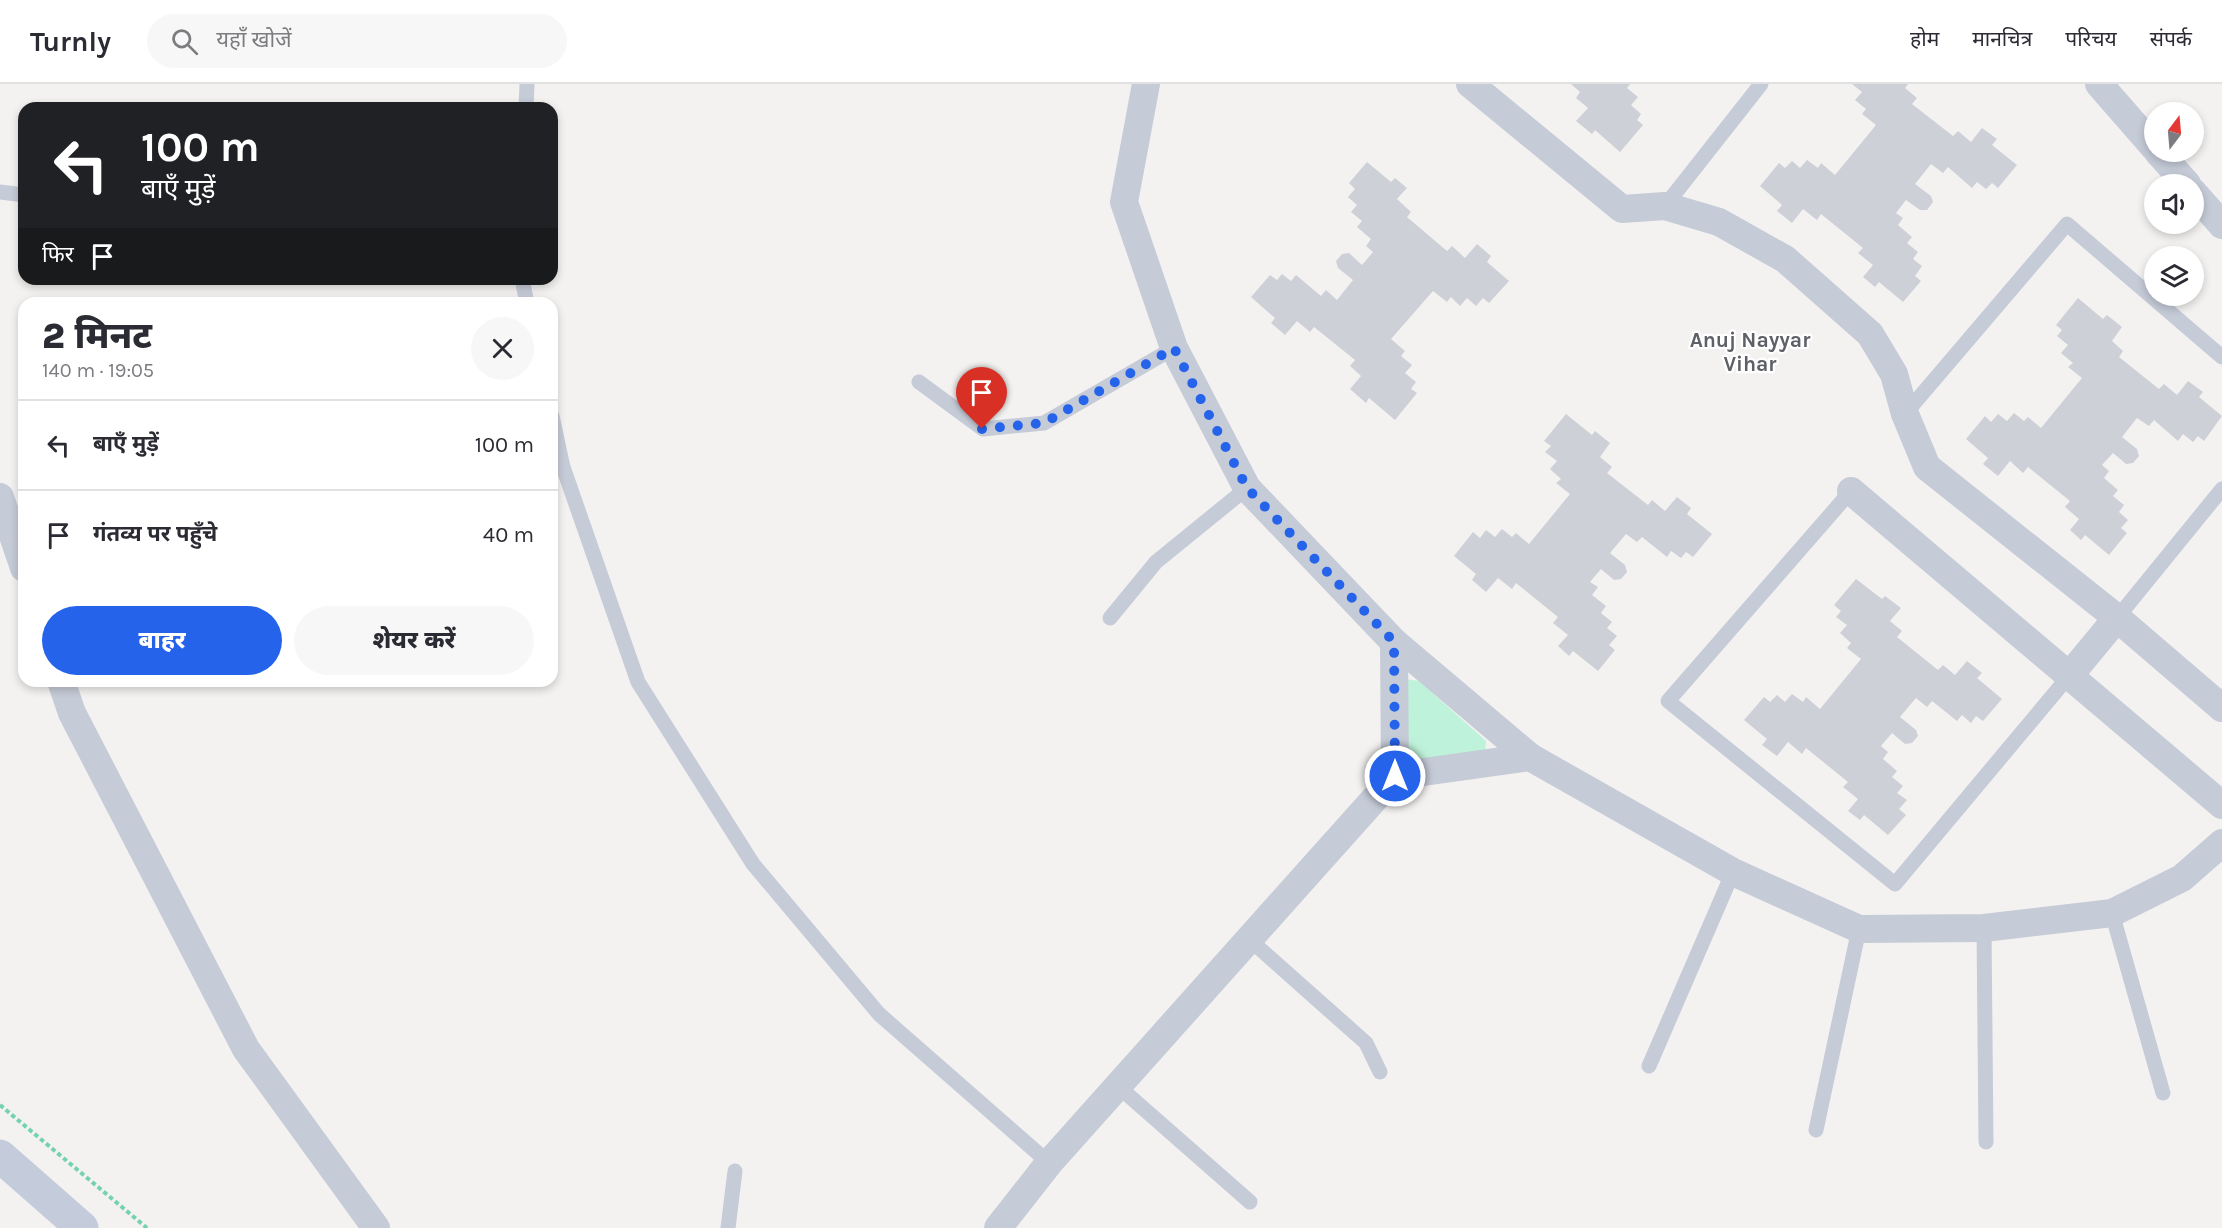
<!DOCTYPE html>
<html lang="hi">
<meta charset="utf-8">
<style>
body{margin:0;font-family:Karla,"Noto Sans Devanagari",sans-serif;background:#f7f7f7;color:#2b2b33;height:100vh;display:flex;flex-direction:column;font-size:22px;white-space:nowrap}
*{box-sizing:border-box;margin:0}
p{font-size:20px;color:#7c7c81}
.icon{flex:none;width:33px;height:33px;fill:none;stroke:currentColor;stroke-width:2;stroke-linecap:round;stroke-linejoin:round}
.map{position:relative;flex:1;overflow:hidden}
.drawer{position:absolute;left:18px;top:213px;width:540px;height:390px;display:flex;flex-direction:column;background:#fff;border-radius:18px;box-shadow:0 3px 9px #0003}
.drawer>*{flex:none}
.guide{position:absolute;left:18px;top:18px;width:540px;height:183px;border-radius:18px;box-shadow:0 3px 9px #0003;background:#202124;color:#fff;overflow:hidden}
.needle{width:39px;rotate:16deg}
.fabs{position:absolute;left:2144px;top:18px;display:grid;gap:12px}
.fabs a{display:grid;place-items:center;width:60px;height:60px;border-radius:50%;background:#fff;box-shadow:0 3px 9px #0003;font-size:30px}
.pin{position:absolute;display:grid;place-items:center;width:51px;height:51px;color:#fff;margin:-62px -26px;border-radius:50% 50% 50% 0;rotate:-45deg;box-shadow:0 0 6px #0007}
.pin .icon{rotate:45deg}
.me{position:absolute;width:66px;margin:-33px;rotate:0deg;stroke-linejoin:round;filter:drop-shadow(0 0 4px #0008)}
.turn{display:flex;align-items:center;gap:21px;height:126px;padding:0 24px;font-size:27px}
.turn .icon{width:78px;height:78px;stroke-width:2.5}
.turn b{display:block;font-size:42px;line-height:51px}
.then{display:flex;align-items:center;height:57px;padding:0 24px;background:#0003;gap:12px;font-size:22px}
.round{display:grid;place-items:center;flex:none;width:63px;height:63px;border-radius:32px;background:#f7f7f7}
.overview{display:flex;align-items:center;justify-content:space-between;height:102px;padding:0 24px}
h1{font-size:36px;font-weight:800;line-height:45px}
.cta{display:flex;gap:12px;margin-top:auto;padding:12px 24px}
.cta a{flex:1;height:69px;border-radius:36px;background:#2563eb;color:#fff;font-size:24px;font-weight:800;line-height:69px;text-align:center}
.cta a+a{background:#f7f7f7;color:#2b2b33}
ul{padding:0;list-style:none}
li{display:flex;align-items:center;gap:18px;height:90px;padding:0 24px;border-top:2px solid #e1e1e2}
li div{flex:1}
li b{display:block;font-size:22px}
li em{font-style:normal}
header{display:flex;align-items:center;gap:36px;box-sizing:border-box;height:84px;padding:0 30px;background:#fff;border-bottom:2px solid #e1e1e2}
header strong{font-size:28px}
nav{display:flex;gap:33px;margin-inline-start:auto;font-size:21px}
.search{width:420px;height:54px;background:#f7f7f7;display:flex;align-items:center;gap:15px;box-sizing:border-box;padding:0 21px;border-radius:33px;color:#7c7c81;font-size:22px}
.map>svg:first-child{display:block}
</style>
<header>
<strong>Turnly</strong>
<div class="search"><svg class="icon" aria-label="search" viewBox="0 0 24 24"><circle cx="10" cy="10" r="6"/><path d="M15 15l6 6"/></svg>यहाँ खोजें</div>
<nav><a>होम</a><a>मानचित्र</a><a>परिचय</a><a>संपर्क</a></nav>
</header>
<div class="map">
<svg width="2222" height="1144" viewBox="0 0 2222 1144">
<rect width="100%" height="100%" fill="#f4f2f1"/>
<!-- green -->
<polygon fill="#bff2da" points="1405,595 1419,597 1486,657 1485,668 1421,675 1408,666"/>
<!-- building -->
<g fill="#cdd0d7">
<polygon points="1571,0 1630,0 1627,4 1638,13 1631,21 1641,30 1637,36 1643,41 1620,68 1595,46 1592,50 1576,37 1588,24 1576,14 1580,8"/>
<polygon points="1852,0 1908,0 1905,4 1917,14 1912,20 1953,52 1958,47 1971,58 1982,44 1997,55 1992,61 2017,81 1998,104 1992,99 1986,105 1977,98 1972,104 1948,83 1943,89 1931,80 1915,100 1931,112 1933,118 1927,126 1920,126 1906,116 1896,129 1903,134 1898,141 1912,153 1907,159 1918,168 1913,175 1922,182 1915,192 1921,197 1903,218 1879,198 1875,203 1863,193 1873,181 1858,169 1863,164 1821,130 1817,136 1803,125 1792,139 1777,127 1782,121 1760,102 1779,79 1785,84 1792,77 1800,84 1807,76 1818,84 1821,79 1835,91 1876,41 1862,30 1866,25 1855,16 1862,8"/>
<polygon points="1367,78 1391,98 1395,94 1407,104 1397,115 1411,128 1407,133 1447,167 1452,162 1465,174 1477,160 1491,172 1487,178 1509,197 1489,219 1483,214 1476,222 1467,214 1460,222 1451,213 1447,218 1433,207 1391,255 1405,267 1401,272 1412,281 1405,289 1416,298 1411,305 1417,309 1395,336 1369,314 1366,319 1350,305 1361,292 1350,282 1355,276 1314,243 1310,248 1297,237 1285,251 1271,239 1275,234 1251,213 1270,191 1277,196 1282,190 1291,197 1296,191 1321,212 1326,206 1337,216 1353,196 1338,184 1336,177 1342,170 1349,169 1362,181 1373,168 1366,162 1371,155 1357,143 1362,137 1351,128 1357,121 1348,113 1355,105 1349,99"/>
<polygon points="2078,214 2103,235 2107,231 2122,243 2112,257 2123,267 2119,273 2159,305 2164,300 2177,311 2188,297 2203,308 2199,313 2222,332 2204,357 2198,352 2193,358 2183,350 2178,357 2154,336 2149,342 2137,334 2122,353 2137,365 2139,372 2133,379 2126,380 2113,369 2102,381 2109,387 2104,394 2118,406 2113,412 2124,421 2119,428 2128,436 2121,444 2127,449 2109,471 2085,451 2081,456 2070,446 2079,435 2065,423 2070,417 2028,383 2023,389 2010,377 1998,392 1983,380 1988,374 1966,355 1985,332 1991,338 1998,330 2007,337 2014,329 2024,337 2028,333 2041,344 2082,294 2068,283 2073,279 2061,269 2068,261 2057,252 2062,246 2056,241"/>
<polygon points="1566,330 1592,351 1595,347 1610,359 1600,373 1612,383 1607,389 1648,421 1652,416 1665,427 1677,413 1691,424 1687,430 1712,450 1693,473 1686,468 1681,474 1671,467 1667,473 1642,453 1637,458 1626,450 1610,469 1625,481 1627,488 1621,495 1614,496 1601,485 1590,498 1598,503 1592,511 1606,522 1601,529 1612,538 1607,544 1617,552 1609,561 1615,566 1598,587 1573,567 1569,572 1558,562 1568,551 1553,539 1558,533 1516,499 1512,505 1498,494 1486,508 1472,496 1476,490 1454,472 1473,448 1480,454 1486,446 1495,453 1502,445 1512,453 1516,449 1529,460 1570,410 1556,399 1561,395 1550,385 1557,377 1545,368 1551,362 1544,357"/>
<polygon points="1856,495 1882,515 1885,512 1901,524 1890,537 1902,547 1897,553 1938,586 1943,581 1955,591 1967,577 1982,589 1977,594 2002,615 1983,637 1976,632 1971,639 1962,631 1957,637 1932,617 1927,623 1916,614 1900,633 1916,646 1918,652 1912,659 1905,660 1892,649 1881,662 1888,668 1883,675 1897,687 1892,693 1903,702 1897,709 1907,716 1899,725 1906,731 1888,751 1864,731 1860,736 1848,727 1858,715 1843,703 1848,698 1806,664 1802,670 1788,658 1777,672 1762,661 1767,655 1744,636 1764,613 1770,618 1777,611 1785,618 1792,610 1803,618 1806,613 1820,625 1861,575 1847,564 1851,559 1840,549 1847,541 1836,533 1841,527 1834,521"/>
</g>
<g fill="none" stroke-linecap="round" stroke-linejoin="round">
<!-- path -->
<polyline stroke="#75d2b1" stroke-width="4" stroke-dasharray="4.5 3" stroke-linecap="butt" points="0,1021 147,1144"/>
<!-- lane -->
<g stroke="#c5cbd7" stroke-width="15">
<polyline points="526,24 527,0"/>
<polyline points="0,108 24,111"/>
<polyline points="1665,122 1761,0"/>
<polyline points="522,195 527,219"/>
<polyline points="919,298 983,345 1044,339 1174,264"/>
<polyline points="1905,330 2067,140 2222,273"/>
<polyline points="552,332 563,383 638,598 753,780 879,930 1049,1079"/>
<polyline points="1851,407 1668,617 1895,800 2069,592"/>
<polyline points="1110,534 1156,478 1247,404"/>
<polyline points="2117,534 2222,405"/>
<polyline points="2112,829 2163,1009"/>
<polyline points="1984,844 1986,1058"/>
<polyline points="1249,855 1366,959 1380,988"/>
<polyline points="1649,982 1733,788"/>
<polyline points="1119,1003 1250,1118"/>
<polyline points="1816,1046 1859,845"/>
<polyline points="728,1144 735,1087"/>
</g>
<!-- street -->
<g stroke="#c5cbd7" stroke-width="28">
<polyline points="1146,0 1124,118 1174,264 1247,404 1394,558 1530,673 1733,788 1859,845 1984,844 2112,829 2182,794 2222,759"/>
<polyline points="1470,0 1622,125 1665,122 1719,138 1785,175 1870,250 1894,290 1905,330 1927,383 2117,534 2222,624"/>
<polyline points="2099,0 2154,63"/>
<polyline points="2158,68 2187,100"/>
<polyline points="2193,108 2222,141"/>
<polyline points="1851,407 2222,721"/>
<polyline points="0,413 24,484"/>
<polyline points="1394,558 1395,692"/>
<polyline points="2069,592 2117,534"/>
<polyline points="61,597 72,629 246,965 376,1144"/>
<polyline points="998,1144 1049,1079 1395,692 1530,673"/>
</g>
<!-- secondary -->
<polyline stroke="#c4ccdb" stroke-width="33" points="0,1072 82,1144"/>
</g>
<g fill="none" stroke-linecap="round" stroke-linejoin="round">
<!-- route -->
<polyline stroke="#2563eb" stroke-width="10" stroke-dasharray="0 18" points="982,345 1044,339 1174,264 1247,404 1394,558 1395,692"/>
</g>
<g text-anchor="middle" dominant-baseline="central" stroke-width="4.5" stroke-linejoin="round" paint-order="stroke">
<!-- neighbourhood labels -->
<g font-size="21" font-weight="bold" fill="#5d6067" stroke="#fff">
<text x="1750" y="256">Anuj Nayyar<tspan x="1750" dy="24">Vihar</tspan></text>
</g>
</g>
</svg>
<div class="fabs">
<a><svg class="needle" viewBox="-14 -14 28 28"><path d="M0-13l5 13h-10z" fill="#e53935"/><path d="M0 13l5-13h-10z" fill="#7c7c81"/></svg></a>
<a><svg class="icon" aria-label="sound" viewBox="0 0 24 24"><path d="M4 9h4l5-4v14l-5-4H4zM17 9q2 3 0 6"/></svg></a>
<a><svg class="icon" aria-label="layers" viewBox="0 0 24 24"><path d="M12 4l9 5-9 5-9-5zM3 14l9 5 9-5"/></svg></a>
</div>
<div class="pin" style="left:982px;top:345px;background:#d93025"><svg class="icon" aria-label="arrive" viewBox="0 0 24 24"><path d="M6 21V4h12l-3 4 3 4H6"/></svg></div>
<svg class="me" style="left:1395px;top:692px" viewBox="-20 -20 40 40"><circle r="17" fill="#2563eb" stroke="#fff" stroke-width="3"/><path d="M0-11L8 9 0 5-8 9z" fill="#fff"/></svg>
<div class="guide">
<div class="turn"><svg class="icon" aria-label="left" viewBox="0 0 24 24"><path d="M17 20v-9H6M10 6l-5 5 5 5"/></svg><div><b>100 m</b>बाएँ मुड़ें</div></div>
<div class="then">फिर<svg class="icon" aria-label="arrive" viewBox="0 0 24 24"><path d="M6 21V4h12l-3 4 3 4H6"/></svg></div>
</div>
<section class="drawer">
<div class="overview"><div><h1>2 मिनट</h1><p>140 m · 19:05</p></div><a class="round"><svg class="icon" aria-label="close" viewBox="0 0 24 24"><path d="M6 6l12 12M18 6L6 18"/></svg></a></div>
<ul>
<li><svg class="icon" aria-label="left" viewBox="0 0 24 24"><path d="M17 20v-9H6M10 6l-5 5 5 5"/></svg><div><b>बाएँ मुड़ें</b></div><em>100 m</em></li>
<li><svg class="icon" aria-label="arrive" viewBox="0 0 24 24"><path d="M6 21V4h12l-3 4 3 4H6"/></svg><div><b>गंतव्य पर पहुँचे</b></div><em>40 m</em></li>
</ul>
<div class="cta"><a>बाहर</a><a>शेयर करें</a></div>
</section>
</div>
